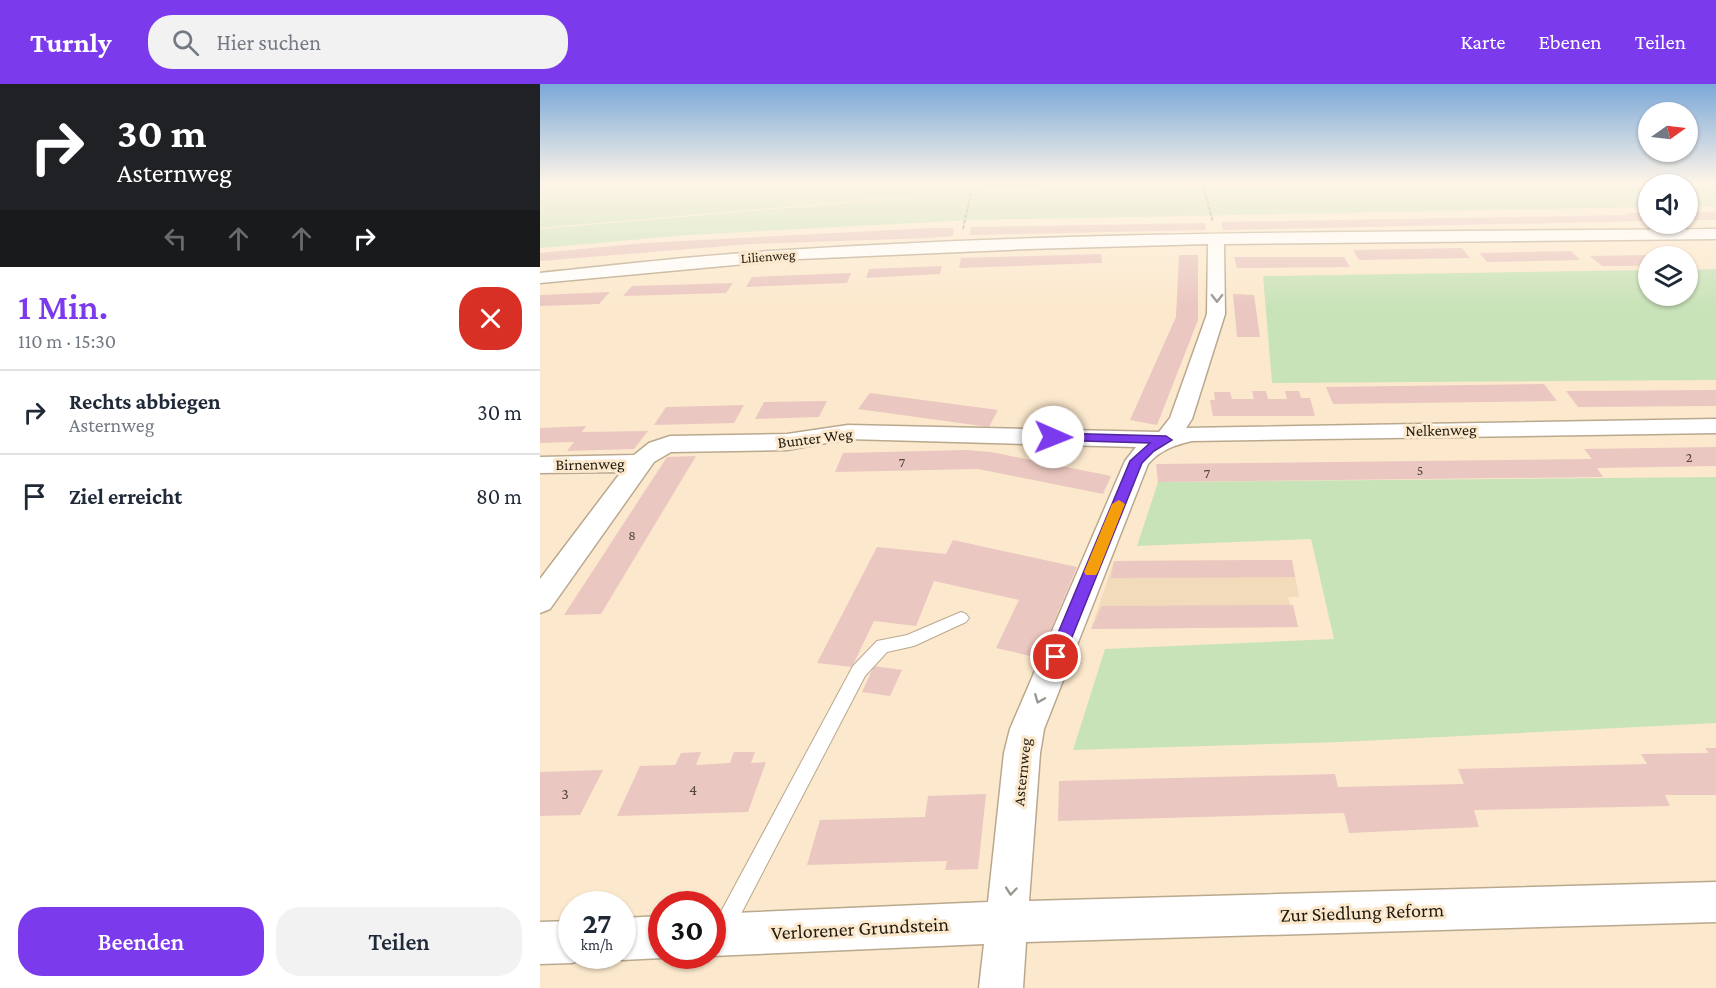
<!DOCTYPE html>
<html lang="de">
<meta charset="utf-8">
<style>
body{margin:0;font-family:"Crimson Pro",serif;background:#f2f2f3;color:#1f2937;height:100vh;display:flex;flex-direction:column;font-size:22px;white-space:nowrap}
*{box-sizing:border-box;margin:0}
p{font-size:20px;color:#747a83}
.icon{flex:none;width:33px;height:33px;fill:none;stroke:currentColor;stroke-width:2;stroke-linecap:round;stroke-linejoin:round}
.map{position:relative;flex:1;overflow:hidden}
.side{display:flex;flex-direction:column;background:#fff;width:540px}
.side>*{flex:none}
.banner{background:#202124;color:#fff;overflow:hidden}
.needle{width:39px;rotate:76deg}
.controls{position:absolute;left:1098px;top:18px;display:grid;gap:12px}
.controls a{display:grid;place-items:center;width:60px;height:60px;border-radius:50%;background:#fff;box-shadow:0 2px 4px #0004;font-size:30px}
.speed{position:absolute;left:18px;top:807px;display:flex;gap:12px;font-size:30px;font-weight:700;text-align:center}
.speed>*{display:grid;place-content:center;width:78px;height:78px;border-radius:50%;background:#fff;box-shadow:0 2px 4px #0004;line-height:1}
.speed small{font-size:15px;font-weight:400}
.speed .limit{border:9px solid #d22;background:#fff;color:#111}
.pin{position:absolute;display:grid;place-items:center;width:51px;height:51px;color:#fff;margin:-26px;border:3px solid #fff;border-radius:50%;box-shadow:0 2px 6px #0007}
.me{position:absolute;width:66px;margin:-33px;rotate:91deg;stroke-linejoin:round;filter:drop-shadow(0 0 4px #0008)}
.turn{display:flex;align-items:center;gap:21px;height:126px;padding:0 18px;font-size:27px}
.turn .icon{width:78px;height:78px;stroke-width:2.5}
.turn b{display:block;font-size:42px;line-height:51px}
.lanes{display:flex;align-items:center;height:57px;padding:0 18px;background:#0003;justify-content:center;gap:30px;direction:ltr}
.lanes .off{opacity:.35}
.round{display:grid;place-items:center;flex:none;width:63px;height:63px;border-radius:24px;background:#f2f2f3}
.head{display:flex;align-items:center;justify-content:space-between;height:102px;padding:0 18px}
h1{font-size:36px;font-weight:600;line-height:45px;color:#7c3aed}
.primary-button{display:flex;gap:12px;margin-top:auto;padding:12px 18px}
.primary-button a{flex:1;height:69px;border-radius:24px;background:#7c3aed;color:#fff;font-size:24px;font-weight:600;line-height:69px;text-align:center}
.primary-button a+a{background:#f2f2f3;color:#1f2937}
ul{padding:0;list-style:none}
li{display:flex;align-items:center;gap:18px;height:84px;padding:0 18px;border-top:2px solid #e0e1e3}
li div{flex:1}
li b{display:block;font-size:22px}
li em{font-style:normal}
header{display:flex;align-items:center;gap:36px;box-sizing:border-box;height:84px;padding:0 30px;background:#7c3aed;color:#fff}
header strong{font-size:28px}
nav{display:flex;gap:33px;margin-inline-start:auto;font-size:21px}
.search{width:420px;height:54px;background:#f2f2f3;display:flex;align-items:center;gap:15px;box-sizing:border-box;padding:0 21px;border-radius:24px;color:#747a83;font-size:22px}
main{display:flex;flex:1;min-height:0}
.map>svg:first-child{display:block}
</style>
<header>
<strong>Turnly</strong>
<div class="search"><svg class="icon" aria-label="search" viewBox="0 0 24 24"><circle cx="10" cy="10" r="6"/><path d="M15 15l6 6"/></svg>Hier suchen</div>
<nav><a>Karte</a><a>Ebenen</a><a>Teilen</a></nav>
</header>
<main>
<section class="side">
<div class="banner">
<div class="turn"><svg class="icon" aria-label="right" viewBox="0 0 24 24"><path d="M7 20v-9h11M14 6l5 5-5 5"/></svg><div><b>30 m</b>Asternweg</div></div>
<div class="lanes"><svg class="icon off" aria-label="left" viewBox="0 0 24 24"><path d="M17 20v-9H6M10 6l-5 5 5 5"/></svg><svg class="icon off" aria-label="ahead" viewBox="0 0 24 24"><path d="M12 20V5M6 11l6-6 6 6"/></svg><svg class="icon off" aria-label="ahead" viewBox="0 0 24 24"><path d="M12 20V5M6 11l6-6 6 6"/></svg><svg class="icon" aria-label="right" viewBox="0 0 24 24"><path d="M7 20v-9h11M14 6l5 5-5 5"/></svg></div>
</div>
<div class="head"><div><h1>1 Min.</h1><p>110 m · 15:30</p></div><a class="round" style="background:#d93025;color:#fff"><svg class="icon" aria-label="close" viewBox="0 0 24 24"><path d="M6 6l12 12M18 6L6 18"/></svg></a></div>
<ul>
<li><svg class="icon" aria-label="right" viewBox="0 0 24 24"><path d="M7 20v-9h11M14 6l5 5-5 5"/></svg><div><b>Rechts abbiegen</b><p>Asternweg</p></div><em>30 m</em></li>
<li><svg class="icon" aria-label="arrive" viewBox="0 0 24 24"><path d="M6 21V4h12l-3 4 3 4H6"/></svg><div><b>Ziel erreicht</b></div><em>80 m</em></li>
</ul>
<div class="primary-button"><a>Beenden</a><a>Teilen</a></div>
</section>
<div class="map">
<svg width="1176" height="904" viewBox="0 0 1176 904">
<rect width="100%" height="100%" fill="#fce9cd"/>
<!-- built -->
<polygon fill="#f2dbba" points="752,476 759,513 748,513 758,543 551,545 574,477"/>
<!-- green -->
<g fill="#c8e3b8">
<polygon points="0,98 1074,98 565,102 433,107 0,144"/>
<polygon points="1165,99 1176,106 1176,122 1148,122 1148,100 1108,100 1108,123 432,136 148,151 0,164 0,145 422,109 564,104"/>
<polygon points="1176,185 1176,296 732,299 723,192 1108,186 1108,212 1148,212 1148,186"/>
<polygon points="1176,393 1176,639 801,658 533,666 565,565 794,555 771,455 597,462 618,398"/>
</g>
<!-- building -->
<g fill="#eac7c0">
<rect x="1148" y="128" width="28" height="8"/>
<polygon points="1084,129 1108,129 1108,137 683,146 681,138 1087,131"/>
<polygon points="665,139 666,146 430,151 431,143"/>
<polygon points="390,144 414,144 413,152 387,154 211,160 0,177 0,169 104,159"/>
<polygon points="922,164 930,174 819,176 813,166"/>
<polygon points="1031,167 1040,176 947,178 939,169"/>
<polygon points="561,170 562,179 419,184 421,174"/>
<polygon points="639,171 658,171 658,236 617,341 590,336 636,233"/>
<polygon points="1108,171 1108,181 1087,182 1062,182 1050,172"/>
<polygon points="694,173 804,173 810,183 697,184"/>
<polygon points="402,182 400,190 326,194 329,185"/>
<polygon points="311,189 307,199 206,203 212,193"/>
<polygon points="193,199 186,209 83,212 92,202"/>
<polygon points="70,208 59,220 0,222 0,211"/>
<polygon points="693,210 714,211 720,253 697,253"/>
<polygon points="1004,300 1017,317 793,320 786,303"/>
<polygon points="1176,306 1176,322 1038,323 1026,307"/>
<polygon points="712,307 726,307 728,315 747,315 745,307 759,307 761,314 770,314 775,332 673,332 670,316 675,316 674,308 690,308 692,315 714,315"/>
<polygon points="330,309 458,326 449,343 318,325"/>
<polygon points="287,317 279,333 215,335 224,318"/>
<polygon points="204,321 194,339 114,341 126,323"/>
<polygon points="46,342 42,348 108,347 94,365 27,367 34,358 0,359 0,344"/>
<polygon points="1176,363 1176,382 1057,384 1063,393 618,398 616,380 1052,375 1044,365"/>
<polygon points="426,366 451,368 571,392 563,410 438,385 295,388 303,369"/>
<polygon points="156,372 61,530 24,531 127,373"/>
<polygon points="413,456 537,483 499,574 456,564 479,516 394,497 376,542 334,537 312,583 277,579 337,463 406,470"/>
<polygon points="752,476 755,493 571,494 574,477"/>
<polygon points="753,521 758,543 551,545 562,522"/>
<polygon points="334,582 362,586 350,612 322,608"/>
<polygon points="1165,664 1176,664 1176,711 1125,711 1130,722 934,726 939,743 809,749 804,729 518,737 519,697 795,690 798,703 924,700 918,685 1107,680 1101,670 1169,669"/>
<polygon points="161,668 156,681 190,679 194,668 215,668 211,679 226,678 208,728 77,732 100,682 135,681 141,669"/>
<polygon points="63,686 40,731 0,732 0,688"/>
<polygon points="446,710 438,785 405,786 407,777 267,781 280,736 385,733 388,712"/>
</g>
<g fill="none" stroke-linecap="round" stroke-linejoin="round">
<defs>
<polygon id="lane" points="421,528 426,530 429,534 426,538 374,562 347,568 325,592 190,851 183,854 176,851 173,844 176,837 313,582 337,557 367,551"/>
<g id="street">
<path d="M1176,145v10l-492,5 1,70 -33,105 -6,9 530,-9v14l-524,8c-17,4 -32,9 -44,23l-104,265 -4,24 -11,148 687,-19v40l-690,20 -3,46h-44l5,-44 -272,12h-1l1,-42 276,-12 16,-149 6,-24 115,-268 11,-14 -288,-8 -61,11 -116,2 -17,10 -104,147 -10,4v-34l81,-107 -81,1v-16l94,-2 15,-12 21,-7 117,-2 61,-9 311,7 11,-14 37,-104 1,-70 -180,5 -229,10 -259,24v-10c76,-8 153,-17 230,-22 315,-21 631,-19 946,-22z"/>
<polygon points="122,832 122,872 128,872 122,874 82,876 71,872 82,872 82,834"/>
<polygon points="32,837 32,872 47,873 32,879 0,880 0,838"/>
</g>
</defs>
<!-- lane casing -->
<use href="#lane" stroke="#baa88e" stroke-width="2"/>
<!-- street casing -->
<use href="#street" stroke="#baa88e" stroke-width="3"/>
<!-- path -->
<g stroke="#ac9e89" stroke-width="2" stroke-dasharray="4 1.5" stroke-linecap="butt">
<polyline points="663,101 673,138"/>
<polyline points="423,145 431,108"/>
</g>
<!-- lane -->
<use href="#lane" fill="#fff" fill-rule="evenodd"/>
<!-- street -->
<use href="#street" fill="#fff" fill-rule="evenodd"/>
</g>
<!-- one-way arrows -->
<defs><path id="oneway-chevron" d="M-2-3.5L2.5 0L-2 3.5" fill="none" stroke-width="1.6" stroke-linecap="round" stroke-linejoin="round" transform="scale(1.5)"/></defs>
<g stroke="#9b9893">
<use href="#oneway-chevron" transform="translate(677 214) rotate(90)"/>
<use href="#oneway-chevron" transform="translate(499 615) rotate(112)"/>
<use href="#oneway-chevron" transform="translate(471 807) rotate(95)"/>
</g>
<!-- sky -->
<linearGradient id="sky" x2="0" y2="1"><stop stop-color="#7ba8d8"/><stop offset="0.44" stop-color="#fef5e8"/><stop offset="1" stop-color="#fef5e8" stop-opacity="0"/></linearGradient>
<rect width="1176" height="224" fill="url(#sky)"/>
<!-- route -->
<polygon fill="#7c3aed" stroke="#51269a" stroke-width="1.5" points="513,349 626,352 632,356 614,367 602,379 524,573 522,578 516,580 510,578 508,573 590,377 610,359 509,356 509,350"/>
<!-- slow -->
<polygon fill="#f59e0b" points="579,416 585,420 558,488 556,491 546,491 544,488 572,420"/>
<g text-anchor="middle" dominant-baseline="central" stroke-width="6" stroke-linejoin="round" paint-order="stroke">
<!-- far-street labels -->
<g font-size="14" fill="#201a10" stroke="#fce9cd">
<text transform="translate(228 172) rotate(-4)">Lilienweg</text>
</g>
<!-- number labels -->
<g font-size="14" fill="#52453c">
<text x="1149" y="373">2</text>
<text x="362" y="378">7</text>
<text x="880" y="386">5</text>
<text x="667" y="389">7</text>
<text x="92" y="451">8</text>
</g>
<!-- street labels -->
<g font-size="16" fill="#201a10" stroke="#fce9cd">
<text transform="translate(901 346) rotate(-1)">Nelkenweg</text>
<text transform="translate(275 354) rotate(-7)">Bunter Weg</text>
<text transform="translate(50 380) rotate(-1)">Birnenweg</text>
<text transform="translate(482 688) rotate(-84)">Asternweg</text>
</g>
<!-- near-number labels -->
<g font-size="16" fill="#52453c">
<text x="153" y="705">4</text>
<text x="25" y="709">3</text>
</g>
<!-- near-street labels -->
<g font-size="20" fill="#201a10" stroke="#fce9cd">
<text transform="translate(822 828) rotate(-2)">Zur Siedlung Reform</text>
<text transform="translate(320 844) rotate(-3)">Verlorener Grundstein</text>
</g>
</g>
</svg>
<div class="controls">
<a><svg class="needle" viewBox="-14 -14 28 28"><path d="M0-13l5 13h-10z" fill="#e53935"/><path d="M0 13l5-13h-10z" fill="#747a83"/></svg></a>
<a><svg class="icon" aria-label="sound" viewBox="0 0 24 24"><path d="M4 9h4l5-4v14l-5-4H4zM17 9q2 3 0 6"/></svg></a>
<a><svg class="icon" aria-label="layers" viewBox="0 0 24 24"><path d="M12 4l9 5-9 5-9-5zM3 14l9 5 9-5"/></svg></a>
</div>
<div class="speed"><div>27<small>km/h</small></div><div class="limit">30</div></div>
<div class="pin" style="left:516px;top:573px;background:#d93025"><svg class="icon" aria-label="arrive" viewBox="0 0 24 24"><path d="M6 21V4h12l-3 4 3 4H6"/></svg></div>
<svg class="me" style="left:513px;top:353px" viewBox="-20 -20 40 40"><circle r="19" fill="#fff"/><path d="M0-13L10 11 0 6-10 11z" fill="#7c3aed"/></svg>
</div>
</main>
